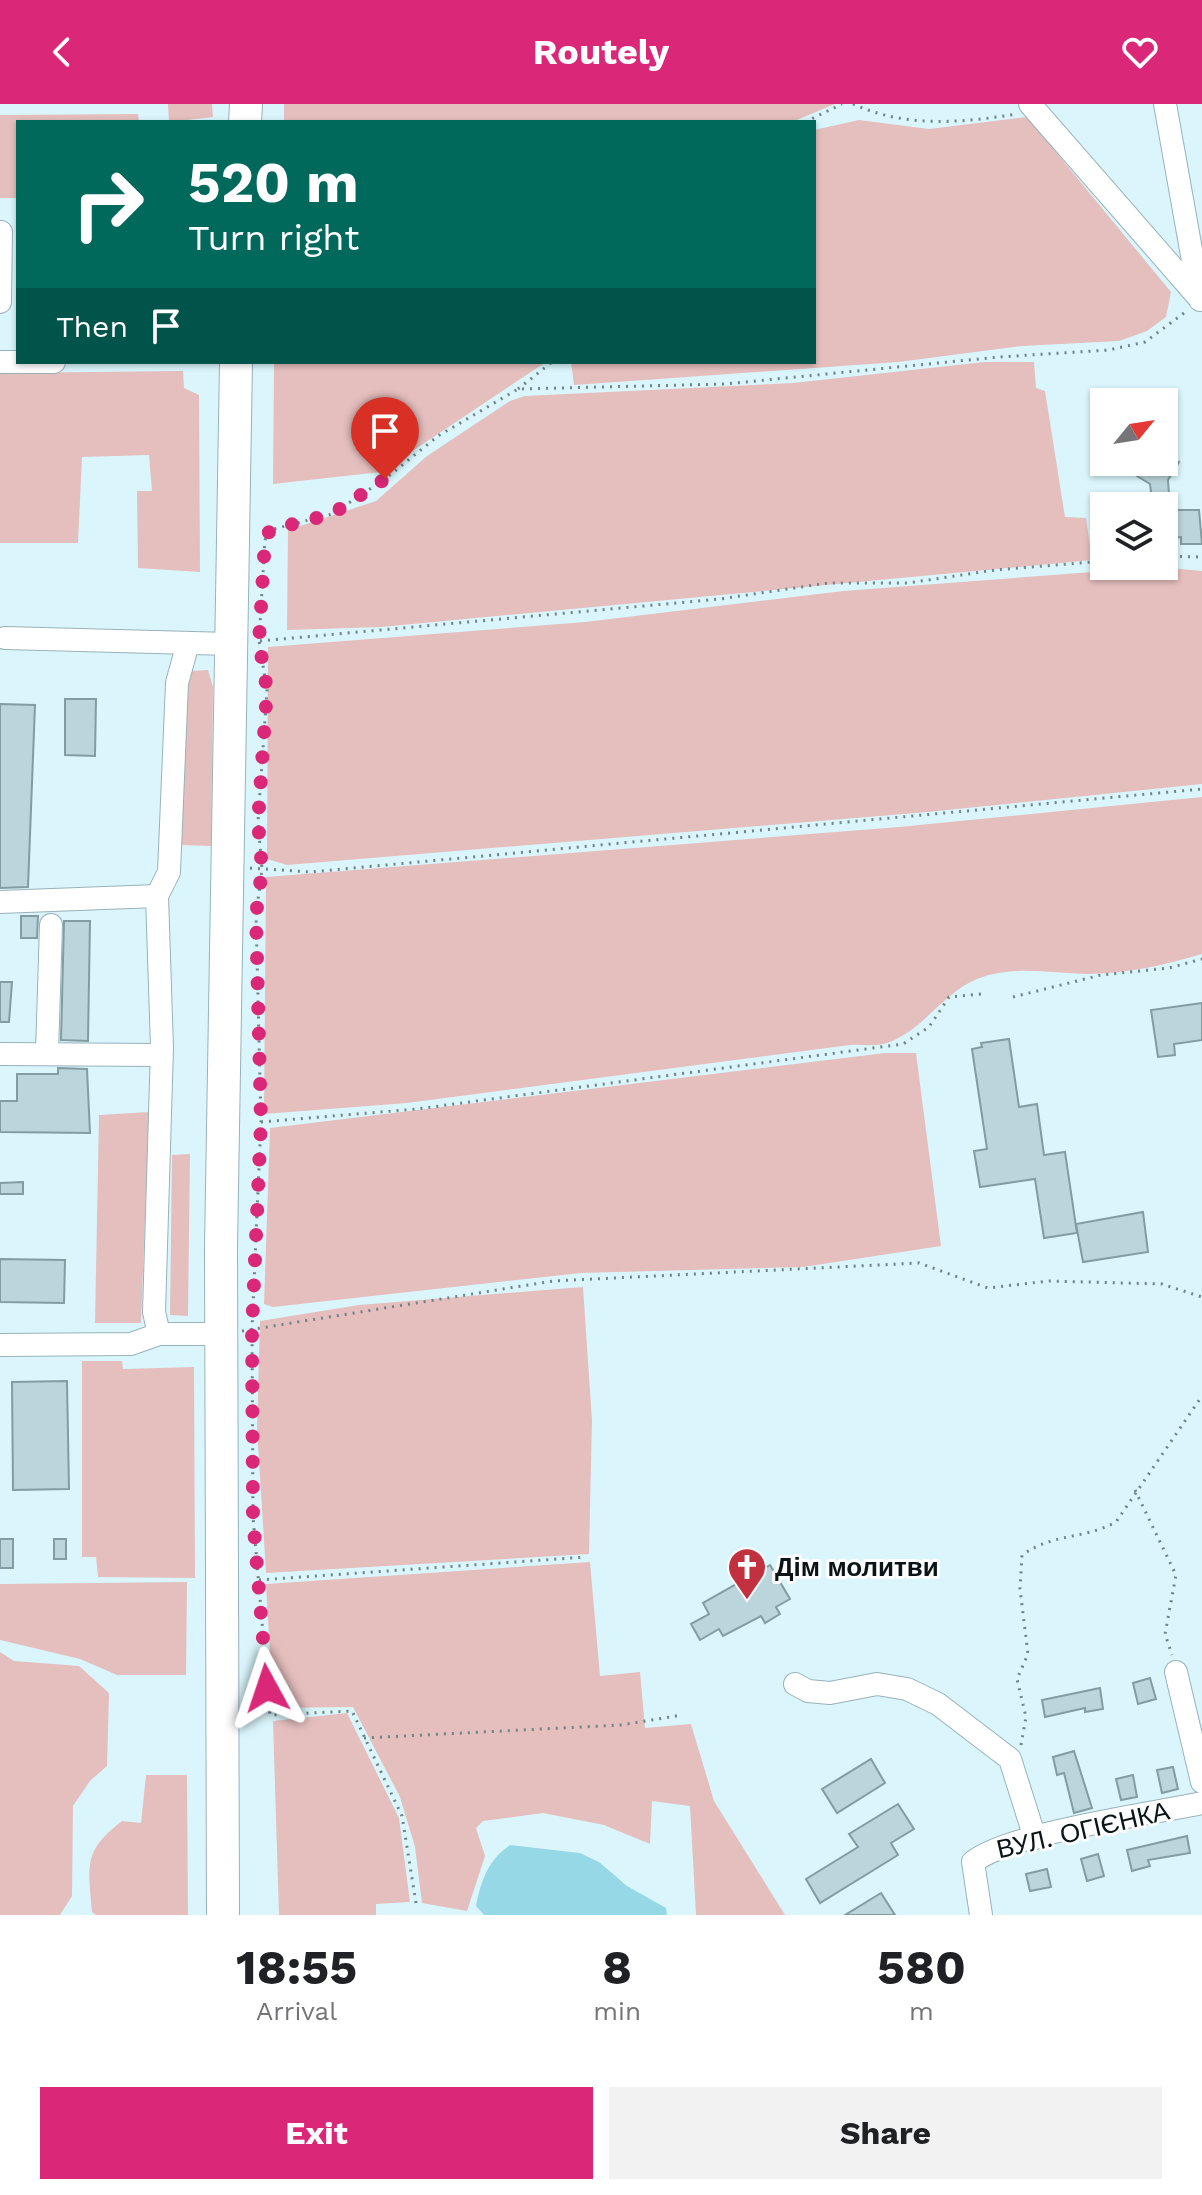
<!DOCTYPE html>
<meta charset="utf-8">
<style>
body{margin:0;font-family:"Work Sans",sans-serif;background:#f2f2f2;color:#202124;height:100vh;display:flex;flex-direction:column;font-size:30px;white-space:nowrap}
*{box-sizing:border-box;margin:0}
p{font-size:26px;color:#757577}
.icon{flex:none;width:44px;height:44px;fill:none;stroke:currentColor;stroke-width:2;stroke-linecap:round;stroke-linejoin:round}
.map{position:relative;height:1811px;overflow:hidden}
.side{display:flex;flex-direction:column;background:#fff;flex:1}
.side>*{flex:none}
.banner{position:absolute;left:16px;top:16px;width:800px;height:244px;border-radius:0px;box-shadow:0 2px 6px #0004;background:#00695c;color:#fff;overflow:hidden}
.needle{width:52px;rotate:60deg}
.buttons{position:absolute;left:1090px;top:284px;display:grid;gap:16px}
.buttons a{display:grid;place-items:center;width:88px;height:88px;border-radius:0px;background:#fff;box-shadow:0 2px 6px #0004;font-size:40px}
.pin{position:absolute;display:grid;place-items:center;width:68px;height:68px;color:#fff;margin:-82px -34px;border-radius:50% 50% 50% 0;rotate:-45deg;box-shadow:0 0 8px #0007}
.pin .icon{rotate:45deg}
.me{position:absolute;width:88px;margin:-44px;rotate:355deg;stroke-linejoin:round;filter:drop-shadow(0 0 6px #0008)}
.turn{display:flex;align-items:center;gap:28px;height:168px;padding:0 40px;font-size:36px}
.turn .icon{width:104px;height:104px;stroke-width:2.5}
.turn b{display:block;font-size:56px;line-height:68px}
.then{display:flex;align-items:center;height:76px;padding:0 40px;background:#0003;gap:16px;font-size:30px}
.eta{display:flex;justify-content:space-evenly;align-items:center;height:136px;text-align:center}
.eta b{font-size:48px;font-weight:700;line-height:56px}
.action{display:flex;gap:16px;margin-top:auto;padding:16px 40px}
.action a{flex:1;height:92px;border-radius:0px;background:#db2777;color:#fff;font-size:32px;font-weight:700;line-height:92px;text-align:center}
.action a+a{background:#f2f2f2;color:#202124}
header{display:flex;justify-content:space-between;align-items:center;height:104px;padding:0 40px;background:#db2777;color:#fff;font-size:36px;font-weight:700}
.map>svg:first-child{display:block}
</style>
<header><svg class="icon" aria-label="back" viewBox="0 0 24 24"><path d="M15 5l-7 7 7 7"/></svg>Routely<svg class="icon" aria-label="heart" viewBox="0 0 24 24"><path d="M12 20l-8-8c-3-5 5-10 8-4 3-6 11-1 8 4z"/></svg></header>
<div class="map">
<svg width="1202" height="1811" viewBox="0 0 1202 1811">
<rect width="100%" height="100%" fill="#daf6fc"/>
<!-- green -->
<g fill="#e5bfbe">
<polygon points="168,0 212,0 213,13 169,18"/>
<polygon points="284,0 835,0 792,18 284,18"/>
<polygon points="138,10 139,18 18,18 18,94 0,94 0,11"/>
<polygon points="1027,13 1171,188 1166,213 1147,227 1119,237 1022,242 898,258 574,281 571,258 814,258 814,26 859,16 929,25"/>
<polygon points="274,258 546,258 381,368 273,380"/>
<polygon points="985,258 1034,258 1036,284 1045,287 1065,413 1086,414 1092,456 381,523 287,526 288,426 376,397 427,352 510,297 525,292 793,279"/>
<polygon points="183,267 184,284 199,291 200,468 138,464 137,387 152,387 149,351 82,353 78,439 0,439 0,269"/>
<polygon points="1159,463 1202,467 1202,680 928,708 287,761 267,755 268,543 585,518 843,487"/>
<polygon points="208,566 213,583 211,742 179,741 183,586 189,567"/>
<path d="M1202,693v157c-37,11 -77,20 -115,20 -37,-1 -75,-9 -110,5 -36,15 -54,52 -90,64 -11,4 -26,1 -37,2l-443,58 -143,11 2,-237 633,-50z"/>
<polygon points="885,949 916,949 941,1142 803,1163 581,1169 273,1203 264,1200 270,1024"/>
<polygon points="149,1008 141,1219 95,1219 99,1011"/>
<polygon points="190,1050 188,1212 170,1211 172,1051"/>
<polygon points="583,1183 592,1316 589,1450 266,1469 257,1324 260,1217 359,1201"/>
<polygon points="82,1257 122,1257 123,1265 194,1263 195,1474 98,1473 96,1453 82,1453"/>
<polygon points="590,1458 600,1572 640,1568 645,1624 691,1620 714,1697 785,1811 696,1811 690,1702 652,1697 650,1740 604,1721 543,1709 483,1717 476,1724 485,1752 467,1807 422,1799 415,1743 400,1693 353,1603 273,1604 266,1480"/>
<polygon points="187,1478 186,1571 117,1571 80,1555 0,1536 0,1480"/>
<polygon points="0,1548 14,1557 79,1562 109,1589 107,1662 90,1677 73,1702 72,1792 60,1811 0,1811"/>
<polygon points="347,1609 399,1714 410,1798 376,1800 376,1811 279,1811 273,1617"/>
<path d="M146,1671h41l1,140h-92l-4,-3c-4,-47 -9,-61 30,-91l19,2z"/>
</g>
<!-- water -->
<path fill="#96d8e5" d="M510,1741l70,8 19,9 28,24 39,22 1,7h-183l-8,-9c5,-25 12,-46 34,-61z"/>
<!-- building -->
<g fill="#bad5db" stroke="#829ca1" stroke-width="2">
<polygon points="1164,352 1179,358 1168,376 1170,406 1152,396 1150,380 1132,369 1139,358 1164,358"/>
<polygon points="1164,406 1199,406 1202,440 1181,440 1181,433 1164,435"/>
<polygon points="65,595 96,595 95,652 65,651"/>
<polygon points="0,600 35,601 28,783 0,784"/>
<polygon points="21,812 38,812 37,834 21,834"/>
<polygon points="64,817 90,817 88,937 61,936"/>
<polygon points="0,878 12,878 9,918 0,918"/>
<polygon points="1202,899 1202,936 1174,940 1175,951 1158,953 1151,906"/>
<polygon points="1009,935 1019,1003 1037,1000 1044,1051 1065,1048 1077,1129 1044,1134 1035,1075 980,1083 974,1047 987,1045 972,945 982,943 981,939"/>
<polygon points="58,964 87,965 90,1029 0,1028 0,997 17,997 17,970 58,970"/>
<polygon points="23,1078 23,1090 0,1090 0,1079"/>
<polygon points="1143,1108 1148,1148 1083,1158 1076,1120"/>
<polygon points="0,1155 65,1156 64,1199 0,1198"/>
<polygon points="67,1277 69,1385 13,1386 12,1278"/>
<rect x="0" y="1435" width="13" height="29"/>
<rect x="54" y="1435" width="12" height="20"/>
<polygon points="770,1461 790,1495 776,1503 780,1510 765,1519 761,1512 723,1532 719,1525 700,1536 691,1520 709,1510 703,1499"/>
<polygon points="1150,1574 1156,1595 1138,1600 1133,1579"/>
<polygon points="1100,1584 1103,1605 1085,1608 1085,1604 1045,1613 1042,1596"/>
<polygon points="1074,1647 1092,1704 1074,1709 1064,1669 1057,1671 1053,1653"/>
<polygon points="871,1655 885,1679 837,1709 822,1685"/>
<polygon points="1173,1663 1178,1685 1162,1689 1157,1666"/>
<polygon points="1133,1671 1137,1693 1121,1696 1116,1675"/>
<polygon points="898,1700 914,1725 891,1739 898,1751 820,1799 806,1775 858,1743 849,1730"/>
<polygon points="1187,1732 1190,1749 1148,1756 1150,1762 1132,1767 1127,1746"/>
<polygon points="1098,1750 1104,1772 1087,1777 1081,1755"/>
<polygon points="1047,1765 1051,1783 1030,1787 1026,1770"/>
<polygon points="881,1789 895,1811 845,1811"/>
</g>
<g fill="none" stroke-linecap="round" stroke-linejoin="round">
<defs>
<g id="minor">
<polyline points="1030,0 1200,195"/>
<polyline points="1165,0 1200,196"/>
<polyline points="0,198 1,128"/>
<polyline points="0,258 54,258"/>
<polyline points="5,534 230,540"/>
<polyline points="157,792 169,768 177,579 188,539"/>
<polyline points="0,798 157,792 162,944 154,1208 159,1230"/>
<polyline points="47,949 51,821"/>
<polyline points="0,950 161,951"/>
<polyline points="0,1241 131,1240 159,1230 222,1230"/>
<polyline points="1176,1568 1202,1678"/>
<polyline points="795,1580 808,1587 830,1589 877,1580 907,1585 938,1600 1010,1655 1035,1734"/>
<path d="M981,1811l-8,-53c37,-29 177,-48 229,-59"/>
</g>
<g id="highway">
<polyline points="245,18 246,0"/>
<polyline points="223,1811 221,1143 236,258"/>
</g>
</defs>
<!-- minor casing -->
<use href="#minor" stroke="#98b2b8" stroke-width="24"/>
<!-- highway casing -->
<use href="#highway" stroke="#98b2b8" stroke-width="34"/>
<!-- path -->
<g stroke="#708387" stroke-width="3" stroke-dasharray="2 6" stroke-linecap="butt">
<path d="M853,0c53,24 108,19 164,10"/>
<polyline points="805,18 842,0"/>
<polyline points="518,285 552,258"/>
<polyline points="1164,452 1202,453"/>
<polyline points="260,537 720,495 828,479 908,479 995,466 1104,457"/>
<polyline points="250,764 311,768 1202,685"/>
<polyline points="1013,893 1101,871 1169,864 1202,855"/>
<polyline points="261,1018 417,1005 903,940 929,923 949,893 982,890"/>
<polyline points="242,1227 553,1177 919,1159 988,1184 1049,1177 1162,1180 1202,1193"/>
<polyline points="1135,1386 1176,1471 1165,1530 1172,1551"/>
<polyline points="259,1476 586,1453"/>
<polyline points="364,1634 621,1621 682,1611"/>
<path d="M1021,1641l5,-28 -9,-38 11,-25 -8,-65 2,-34c34,-23 61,-15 94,-33l86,-126"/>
<polyline points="416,1799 402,1712 352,1607 270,1611 253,1413 252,1225 261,1018 256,811 262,765 258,718 267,586 259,537 265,436 270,426 332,410 385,375 438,332 518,285 725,280 999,253 1109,246 1145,238 1188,206"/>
</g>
<!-- minor -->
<use href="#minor" stroke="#fff" stroke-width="22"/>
<!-- highway -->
<use href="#highway" stroke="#fff" stroke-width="32"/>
</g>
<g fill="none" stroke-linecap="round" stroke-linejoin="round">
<!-- route -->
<polyline stroke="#db2777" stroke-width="14" stroke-dasharray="0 25.2" points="267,1584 253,1413 252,1225 261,1018 256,811 262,765 258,718 267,586 259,537 265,436 270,426 332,410 385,375"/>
</g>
<!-- icons -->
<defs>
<symbol id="church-pin" viewBox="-11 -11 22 30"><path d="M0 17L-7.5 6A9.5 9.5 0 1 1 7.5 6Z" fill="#c13140" stroke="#fdfdfd"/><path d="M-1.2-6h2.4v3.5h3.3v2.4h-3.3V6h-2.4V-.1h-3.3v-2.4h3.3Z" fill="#fff"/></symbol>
</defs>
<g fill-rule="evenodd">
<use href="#church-pin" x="725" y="1441" width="44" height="60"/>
</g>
<g text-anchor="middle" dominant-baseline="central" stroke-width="6" stroke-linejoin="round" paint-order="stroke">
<!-- poi labels -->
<g font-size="26" font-weight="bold" fill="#0a1416" stroke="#fdfdfd" text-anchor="start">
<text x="775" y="1463">Дім молитви</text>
</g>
<!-- street labels -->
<g font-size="26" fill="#0a1416" stroke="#fdfdfd">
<text transform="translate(1083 1726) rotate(-13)">ВУЛ. ОГІЄНКА</text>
</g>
</g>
</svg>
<div class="buttons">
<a><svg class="needle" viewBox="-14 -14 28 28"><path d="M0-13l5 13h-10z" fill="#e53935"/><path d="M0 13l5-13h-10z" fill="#757577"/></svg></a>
<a><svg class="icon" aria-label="layers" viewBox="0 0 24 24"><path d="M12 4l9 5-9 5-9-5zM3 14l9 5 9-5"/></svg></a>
</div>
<div class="pin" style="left:385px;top:375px;background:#d93025"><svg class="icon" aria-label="arrive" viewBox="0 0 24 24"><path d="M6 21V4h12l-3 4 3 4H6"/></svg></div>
<svg class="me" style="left:267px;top:1584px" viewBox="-20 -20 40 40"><path d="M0-17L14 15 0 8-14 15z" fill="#db2777" stroke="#fff" stroke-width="4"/></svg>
<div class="banner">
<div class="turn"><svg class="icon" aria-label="right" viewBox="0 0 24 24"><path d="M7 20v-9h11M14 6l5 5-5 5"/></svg><div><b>520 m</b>Turn right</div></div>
<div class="then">Then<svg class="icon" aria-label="arrive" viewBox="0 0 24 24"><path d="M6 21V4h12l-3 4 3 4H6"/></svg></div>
</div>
</div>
<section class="side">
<div class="eta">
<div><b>18:55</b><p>Arrival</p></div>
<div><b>8</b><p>min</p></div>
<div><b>580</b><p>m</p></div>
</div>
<div class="action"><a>Exit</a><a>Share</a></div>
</section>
